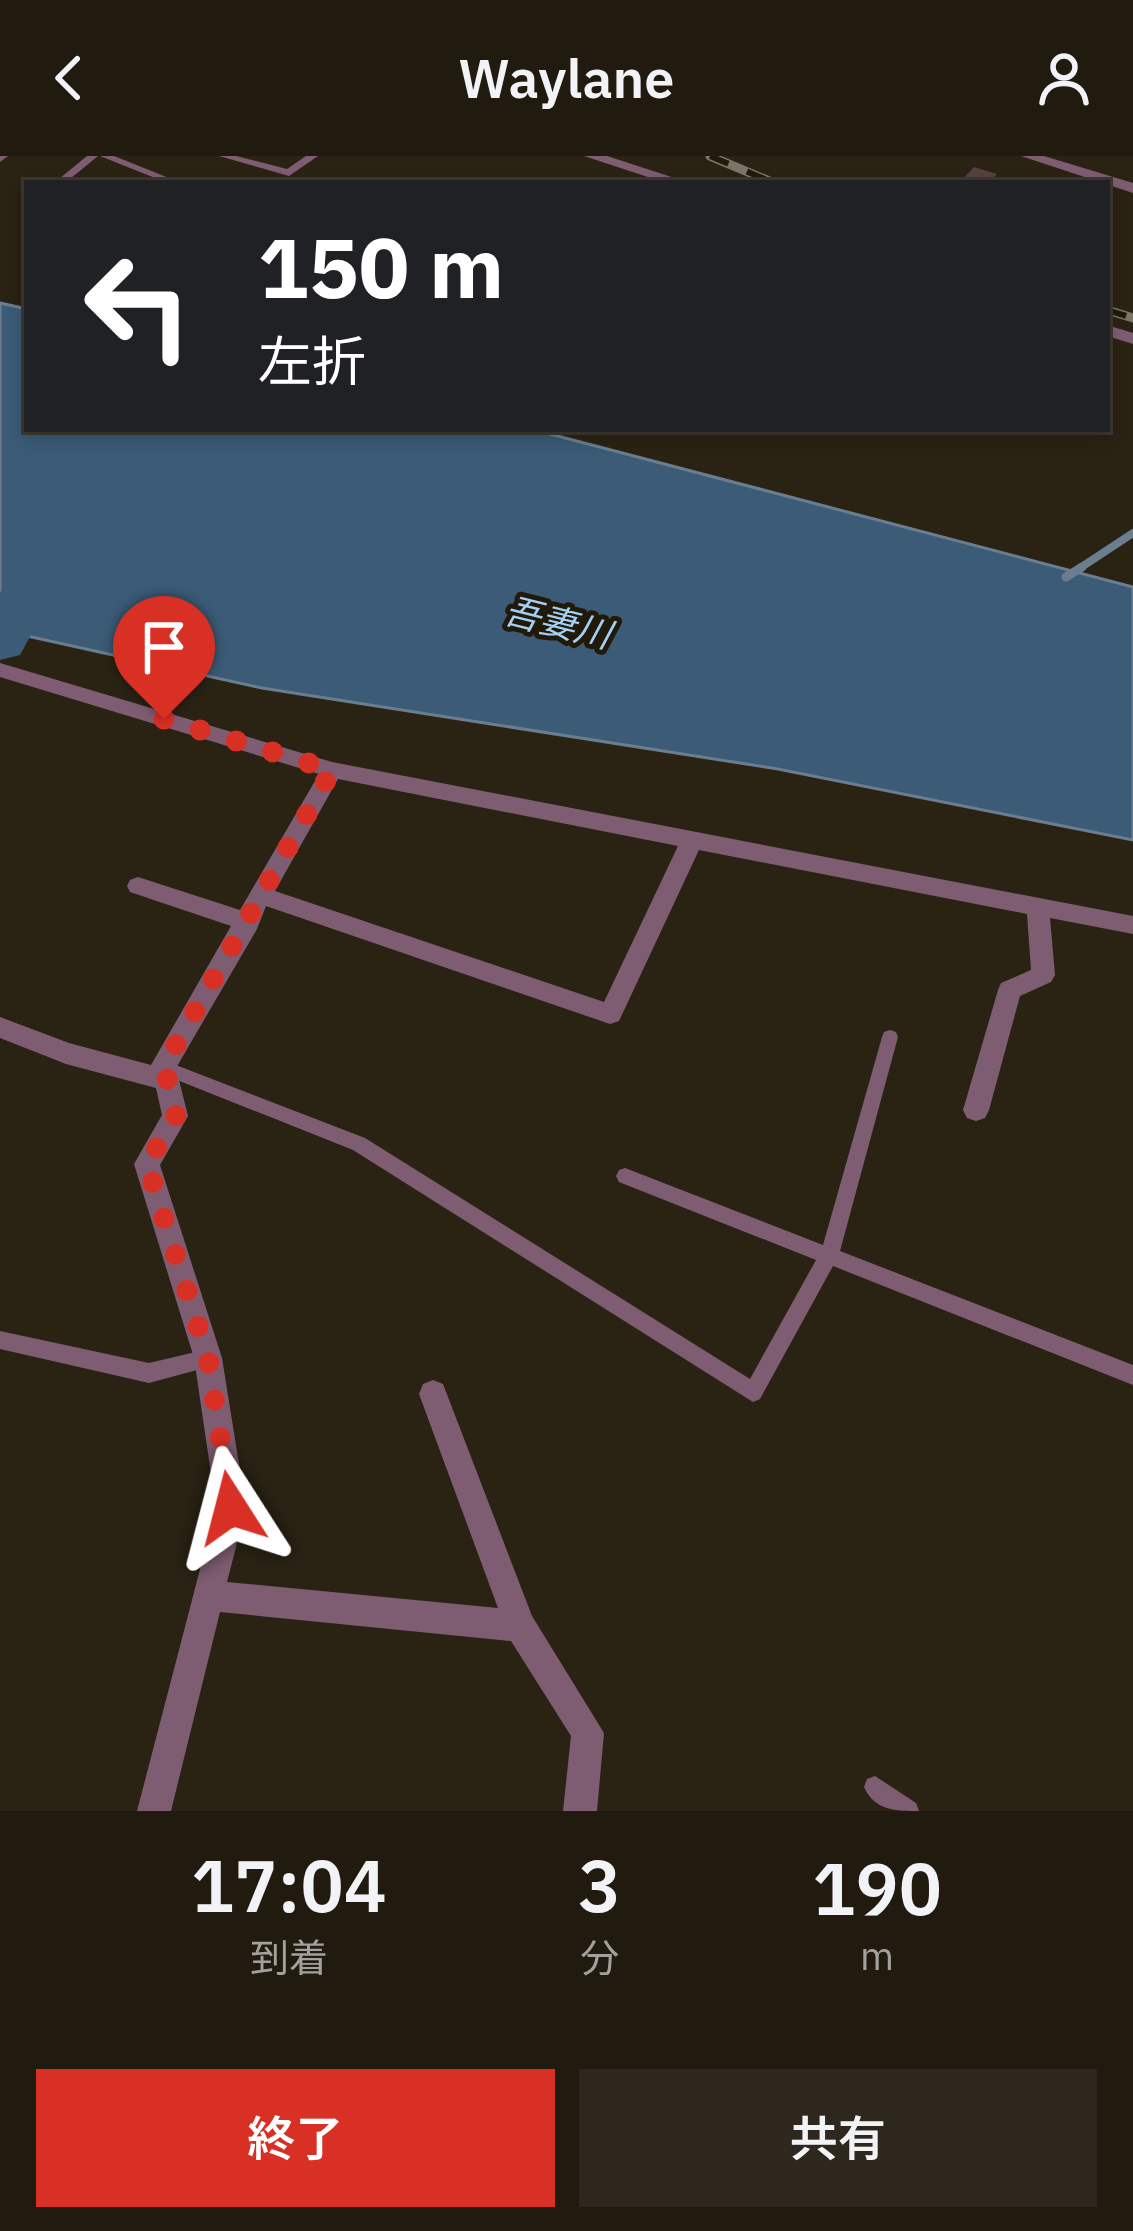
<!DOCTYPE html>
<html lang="ja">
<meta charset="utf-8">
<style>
body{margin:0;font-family:"IBM Plex Sans","Noto Sans JP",sans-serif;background:#2d271d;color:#f1f3f6;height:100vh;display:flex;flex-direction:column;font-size:45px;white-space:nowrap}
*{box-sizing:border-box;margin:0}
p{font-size:39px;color:#a2a19e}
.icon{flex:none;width:66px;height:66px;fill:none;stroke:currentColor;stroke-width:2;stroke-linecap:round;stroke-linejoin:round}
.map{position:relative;height:1655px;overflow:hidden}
.panel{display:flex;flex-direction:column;background:#201a0f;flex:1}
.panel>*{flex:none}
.banner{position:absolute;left:24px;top:24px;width:1086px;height:252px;border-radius:0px;box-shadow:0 6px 18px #0003,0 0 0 3px #3d382f;background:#202124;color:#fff;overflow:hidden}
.pin{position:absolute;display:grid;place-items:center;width:102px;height:102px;color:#fff;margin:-123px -51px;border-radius:50% 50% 50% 0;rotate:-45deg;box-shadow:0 0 12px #0007}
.pin .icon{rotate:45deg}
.me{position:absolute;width:132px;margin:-66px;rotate:351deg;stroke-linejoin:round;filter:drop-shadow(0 0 9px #0008)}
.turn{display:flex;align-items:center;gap:42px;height:252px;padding:0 36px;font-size:54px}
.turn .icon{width:156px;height:156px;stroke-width:2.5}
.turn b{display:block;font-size:84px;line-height:102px}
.eta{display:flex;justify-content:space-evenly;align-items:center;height:204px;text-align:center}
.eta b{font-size:72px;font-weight:600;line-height:84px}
.primary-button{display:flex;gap:24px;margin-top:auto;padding:24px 36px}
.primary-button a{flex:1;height:138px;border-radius:0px;background:#d93025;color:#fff;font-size:48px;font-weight:600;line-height:138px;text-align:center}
.primary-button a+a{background:#2d271d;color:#f1f3f6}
header{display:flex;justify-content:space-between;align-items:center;height:156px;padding:0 36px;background:#201a0f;font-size:54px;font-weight:600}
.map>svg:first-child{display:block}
</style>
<header><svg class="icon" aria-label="back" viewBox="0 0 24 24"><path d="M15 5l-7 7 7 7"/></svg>Waylane<svg class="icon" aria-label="person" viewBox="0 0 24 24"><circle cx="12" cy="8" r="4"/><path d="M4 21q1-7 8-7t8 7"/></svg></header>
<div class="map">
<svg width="1133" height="1655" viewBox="0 0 1133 1655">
<rect width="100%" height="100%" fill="#2a2314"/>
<!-- water -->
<polygon fill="#3b5b76" stroke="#6a7e8f" stroke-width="3" points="0,147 27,153 27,273 531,273 1133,431 1133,684 778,613 262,532 0,474"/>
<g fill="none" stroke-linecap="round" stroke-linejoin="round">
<!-- stream-far1 -->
<polyline stroke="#6a7e8f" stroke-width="8" points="1077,414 1133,377"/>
<!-- stream -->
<polyline stroke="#6a7e8f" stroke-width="9" points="1066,421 1082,411"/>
<!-- river -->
<polygon fill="#3b5b76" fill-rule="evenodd" points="50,379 69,385 76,397 20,499 0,504 0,437 31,385"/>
</g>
<!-- building -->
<polygon fill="#55413f" points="974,11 997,18 988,27 959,27"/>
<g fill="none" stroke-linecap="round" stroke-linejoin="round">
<!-- lane -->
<g fill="#7e5d72" fill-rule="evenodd">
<polygon points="0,0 8,0 0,6"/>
<polygon points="87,0 98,0 65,27 54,27"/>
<polygon points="100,0 114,0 174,24 165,26"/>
<polygon points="219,0 236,0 287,13 306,0 318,0 289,20"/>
<polygon points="890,874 896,876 898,881 840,1095 1133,1209 1133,1229 833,1110 760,1243 753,1246 353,994 157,916 154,911 157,906 163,904 365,982 750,1223 816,1104 619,1026 616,1020 619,1014 625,1012 823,1089 882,881 884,876"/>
<polygon points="0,1175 149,1207 208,1193 215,1195 218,1202 215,1209 208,1211 149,1227 0,1193"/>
<path d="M875,1620l41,27 3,8c-23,0 -44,0 -55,-24l3,-8z"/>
</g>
<!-- street -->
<g fill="#7e5d72" fill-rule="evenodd">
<polygon points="584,0 607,0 690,27 666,27"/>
<polygon points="1021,0 1044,0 1133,27 1133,37"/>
<polygon points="1107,169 1133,177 1133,188 1107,180"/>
<path d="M0,507l332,99 801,154v18l-83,-16 5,57 -4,7 -31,14 -31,114 -4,8 -9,3 -9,-3 -4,-8 35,-120 3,-7 30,-13 -4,-56 -328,-64 -80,171 -9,3 -344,-118 -9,23 -81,139 12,48 -28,49 62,193 24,150 -19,74 271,26 -79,-214 4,-10 10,-4 10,4 89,232 72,117 -7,78h-34l8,-75 -60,-95 -291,-29 -49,199h-34l79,-303 -22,-150 -60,-194 28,-49 -6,-27 -90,-24 -66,-26v-21l69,26 82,22 80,-139 -101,-34 -3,-6 3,-6 8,-3 102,33 79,-136 -319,-97zM338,623l340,67 -74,156 -329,-111z"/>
</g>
<defs>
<g id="rail">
<polyline points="710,0 774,27"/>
<polyline points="1107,154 1133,162"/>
</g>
</defs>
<!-- rail casing -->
<use href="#rail" stroke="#7c766a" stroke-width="9"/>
<!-- rail -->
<use href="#rail" stroke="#211a0a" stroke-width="6" stroke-dasharray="20" stroke-linecap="butt"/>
</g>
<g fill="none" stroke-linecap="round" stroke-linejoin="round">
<!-- route -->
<polyline stroke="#d93025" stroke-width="21" stroke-dasharray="0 37.8" points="164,563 332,614 164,910 176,960 147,1008 208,1202 231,1352"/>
</g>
<g text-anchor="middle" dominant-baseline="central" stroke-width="10" stroke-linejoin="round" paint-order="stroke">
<!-- water labels -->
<g font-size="36" font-style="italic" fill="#a5d0f6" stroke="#211a0a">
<text transform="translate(558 466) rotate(14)">吾妻川</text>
</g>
</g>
</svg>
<div class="pin" style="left:164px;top:563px;background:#d93025"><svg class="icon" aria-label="arrive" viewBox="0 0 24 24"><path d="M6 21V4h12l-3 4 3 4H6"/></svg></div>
<svg class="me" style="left:231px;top:1352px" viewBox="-20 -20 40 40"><path d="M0-17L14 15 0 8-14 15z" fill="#d93025" stroke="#fff" stroke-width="4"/></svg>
<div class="banner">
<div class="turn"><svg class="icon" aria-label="left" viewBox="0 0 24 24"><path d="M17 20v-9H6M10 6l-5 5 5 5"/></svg><div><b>150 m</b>左折</div></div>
</div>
</div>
<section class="panel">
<div class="eta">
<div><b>17:04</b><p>到着</p></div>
<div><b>3</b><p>分</p></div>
<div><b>190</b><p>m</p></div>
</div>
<div class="primary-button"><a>終了</a><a>共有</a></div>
</section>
